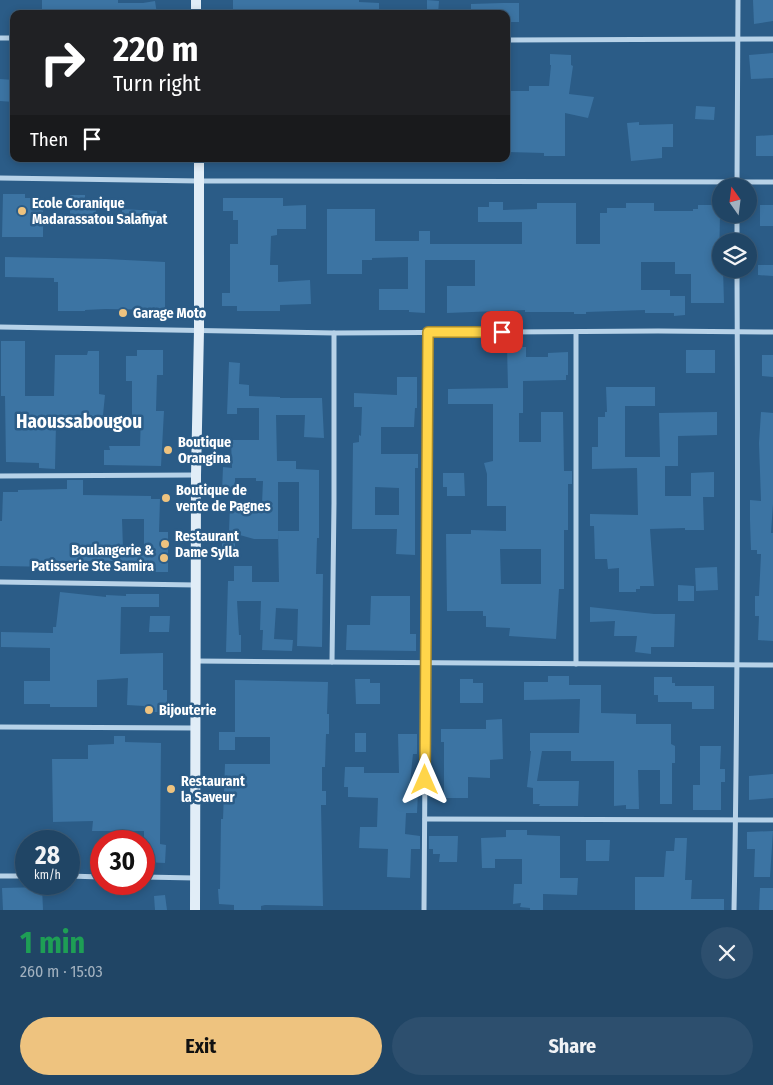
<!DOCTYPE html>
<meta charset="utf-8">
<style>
body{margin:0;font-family:"Fira Sans Condensed",sans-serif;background:#2d4f6e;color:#f1f3f6;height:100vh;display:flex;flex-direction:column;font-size:19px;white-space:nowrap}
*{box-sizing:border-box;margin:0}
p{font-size:16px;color:#a2b1bf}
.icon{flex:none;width:28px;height:28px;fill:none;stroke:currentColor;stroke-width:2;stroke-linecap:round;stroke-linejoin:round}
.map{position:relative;height:910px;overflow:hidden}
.sheet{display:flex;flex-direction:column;background:#204565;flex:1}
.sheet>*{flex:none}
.top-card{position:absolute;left:10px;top:10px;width:500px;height:152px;border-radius:10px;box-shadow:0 2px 8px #0003,0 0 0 1px #3d5d79;background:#202124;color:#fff;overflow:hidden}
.needle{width:32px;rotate:346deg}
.controls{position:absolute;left:712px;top:178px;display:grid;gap:10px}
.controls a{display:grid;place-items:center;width:45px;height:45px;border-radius:50%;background:#204565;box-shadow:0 2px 8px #0003,0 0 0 1px #3d5d79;font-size:25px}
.speed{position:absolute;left:15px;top:830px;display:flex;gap:10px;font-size:25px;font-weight:700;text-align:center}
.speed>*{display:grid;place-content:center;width:65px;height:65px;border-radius:50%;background:#204565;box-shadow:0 2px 8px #0003,0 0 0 1px #3d5d79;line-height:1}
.speed small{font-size:12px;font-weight:400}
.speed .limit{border:8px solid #d22;background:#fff;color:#111}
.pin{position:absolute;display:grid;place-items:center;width:42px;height:42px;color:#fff;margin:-21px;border-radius:10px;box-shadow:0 2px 8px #0006}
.me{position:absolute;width:55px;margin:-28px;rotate:0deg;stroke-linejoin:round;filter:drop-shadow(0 0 4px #0008)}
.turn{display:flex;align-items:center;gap:18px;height:105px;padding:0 20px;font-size:22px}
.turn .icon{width:65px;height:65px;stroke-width:2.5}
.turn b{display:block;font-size:35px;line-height:42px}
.then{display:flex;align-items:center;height:48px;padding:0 20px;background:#0003;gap:10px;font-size:19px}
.round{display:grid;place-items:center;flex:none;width:52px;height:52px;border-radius:26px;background:#2d4f6e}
.head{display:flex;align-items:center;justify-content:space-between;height:85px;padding:0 20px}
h1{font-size:30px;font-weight:700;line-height:38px;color:#1e9e55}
.primary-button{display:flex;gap:10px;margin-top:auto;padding:10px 20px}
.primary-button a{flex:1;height:58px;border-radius:30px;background:#eec37f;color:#111;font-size:20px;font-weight:700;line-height:58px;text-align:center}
.primary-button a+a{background:#2d4f6e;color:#f1f3f6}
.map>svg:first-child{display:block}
</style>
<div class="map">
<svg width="773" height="910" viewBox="0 0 773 910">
<rect width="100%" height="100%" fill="#2b5c87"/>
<!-- building -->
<g fill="#3c74a3" fill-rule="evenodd">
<polygon points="42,0 118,0 118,3 143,3 155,1 157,14 42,14"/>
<polygon points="233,0 359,0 359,2 379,3 379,14 233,14"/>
<polygon points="427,0 439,1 438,14 427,14"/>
<polygon points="753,0 773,0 773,21 754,24"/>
<polygon points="503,3 519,3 519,22 506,22 506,14 471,14 471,4"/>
<polygon points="773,53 773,78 751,79 749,55"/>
<polygon points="550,54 571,55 571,65 573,66 569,94 594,97 588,118 565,113 565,156 544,156 544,153 506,152 506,91 529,91 529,86 549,86 551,65 550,65"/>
<polygon points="0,79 14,80 14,102 0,101"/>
<polygon points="696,106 715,107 714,120 695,119"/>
<polygon points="639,122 639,125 673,124 673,147 662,147 662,158 631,161 627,123"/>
<polygon points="773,135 773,156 756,156 756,136"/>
<polygon points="3,194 25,194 25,198 43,198 43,237 2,237"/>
<polygon points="70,195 85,195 85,201 96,201 96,220 70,220"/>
<polygon points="223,198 283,198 283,206 306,205 306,229 277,229 277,235 271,236 270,265 278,265 278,282 310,280 311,304 280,305 280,311 237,311 237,306 222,306 222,293 230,293 230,244 238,244 238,220 233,220 233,211 223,211"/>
<polygon points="489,202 503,202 503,210 537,209 537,203 576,203 576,244 600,244 600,213 607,213 607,208 626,208 626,203 654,203 654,211 693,211 693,209 698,209 698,205 716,205 716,214 720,214 719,264 721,264 721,269 723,269 724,303 691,303 691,274 675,274 675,262 641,262 641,290 670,290 670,296 685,296 685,315 674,316 674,313 645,313 645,310 586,312 586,314 574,314 574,312 525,312 525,310 447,313 447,286 475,286 475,260 425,260 425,313 409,312 409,310 379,310 379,289 408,289 408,257 372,258 372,260 362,260 362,274 327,274 327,209 375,209 375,241 419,241 419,231 430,231 430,244 522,244 522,222 478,222 478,207 489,207"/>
<rect x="760" y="205" width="13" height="21"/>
<polygon points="122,209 157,211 157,225 122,223"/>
<polygon points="5,257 106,259 165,262 165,310 105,309 85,310 85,311 58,311 58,282 54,282 54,278 5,277"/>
<polygon points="758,265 773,265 773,276 758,275"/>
<polygon points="1,341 25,341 25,396 54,396 55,355 87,355 88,351 99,351 99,394 105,395 102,425 56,424 55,469 39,468 39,463 6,462 5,396 1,396"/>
<path d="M507,347h19v10h22v-4l20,-1v23h-2v5l-43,1v32h-4v29h22v-30h22l1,59h8v13h-4v46h-4v59h-5l-3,50 -47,-3 1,-8 -24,-1v-11h-3v-5h-36l-1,-77h25v-4l35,1v-25h-19v-32l-3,-11 9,-2v-57h-45v-15l60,-1zM500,549h41v35h-40z"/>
<polygon points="137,350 163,350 163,375 157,375 156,411 164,411 161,466 104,465 104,450 110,450 109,446 140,446 141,415 132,415 132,381 126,381 126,356 137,356"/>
<rect x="686" y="350" width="29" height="23"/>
<polygon points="762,355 773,355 773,377 762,376"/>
<polygon points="229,362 240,363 239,384 249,385 249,396 280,397 280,398 322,398 324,438 304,437 305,415 276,415 277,461 296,461 296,469 319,470 319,538 317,538 316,574 323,574 322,647 297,646 298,609 276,608 274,639 293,640 292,651 262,650 263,630 260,630 261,601 237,601 239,635 241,635 241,652 226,652 228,581 234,581 234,566 252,566 252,582 279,582 278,531 299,531 299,482 278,482 278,539 254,539 229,532 230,504 262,504 263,481 256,481 256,478 235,478 235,491 222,491 223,467 232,468 231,440 259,440 259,408 237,408 237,414 227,414"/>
<path d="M397,377h20v31h-2l-1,19h-33v27h37v14h-3v87l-19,-1 1,-25h-45l1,-86 6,-1v-7l2,1 1,-29h-8v-14l43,2zM375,487l24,1v27h-24z"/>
<polygon points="606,387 655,387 655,406 625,406 625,457 660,457 659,413 717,412 717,435 678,436 678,466 665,466 665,496 691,496 691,473 714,472 714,497 703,497 704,530 685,530 685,528 650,529 654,586 640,586 640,589 636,589 636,592 619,592 619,568 608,569 607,559 595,559 594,526 590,526 590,514 638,515 637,468 592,469 592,447 598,447 598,417 605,417 605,412 607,412"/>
<polygon points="761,412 773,413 773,504 771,533 773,533 773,641 758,640 759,616 755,616 755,596 759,596 761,554 757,554 757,550 751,550 750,520 750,500 761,501 759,443"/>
<polygon points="443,473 464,473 465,496 447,496 447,487 443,487"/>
<path d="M67,480h16v15l68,1v3h9l-1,33h9v40h-24v-4h-21l1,-7h-62v2h-3v4l-59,-1v-45h2l1,-29h15v-2l49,-1zM122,519h22v30h-21z"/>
<rect x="222" y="534" width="13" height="16"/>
<polygon points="717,567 718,590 696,591 695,568"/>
<polygon points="678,585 694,586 694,601 678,601"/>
<polygon points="60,592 106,597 106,595 126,596 126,594 159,594 159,607 121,607 120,654 163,653 163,690 167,690 167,712 144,712 144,706 127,705 128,678 97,680 97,707 50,707 50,704 24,704 24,681 50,681 50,648 1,647 1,632 53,633 53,627 56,627"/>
<polygon points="371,596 410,596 410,634 416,634 416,651 346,650 347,625 370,625"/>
<polygon points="590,607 654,614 675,614 674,647 651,647 651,654 635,652 637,636 614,636 615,621 590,622"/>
<polygon points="150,616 170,616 169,632 149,632"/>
<polygon points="548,676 569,676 569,685 601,685 601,713 636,714 636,724 671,724 671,744 675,746 675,763 672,763 672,804 660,804 660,770 638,770 639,809 626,809 626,805 614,806 614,761 571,761 571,751 542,751 537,781 579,781 578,806 539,806 540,804 533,804 533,788 527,787 531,751 530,751 530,733 579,733 580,699 524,700 524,682 548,682"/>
<polygon points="654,677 672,677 672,683 675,683 675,686 714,686 714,709 692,709 692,702 658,702 658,695 654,695"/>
<polygon points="355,679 370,679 370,683 380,683 380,704 356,704"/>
<polygon points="460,679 473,679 473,683 483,683 483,703 460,703"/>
<polygon points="235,680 328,682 327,714 329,714 329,734 326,734 325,767 322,767 322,791 326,791 326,805 321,805 323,906 265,905 261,906 261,910 234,910 234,905 219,904 218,889 220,889 221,819 223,819 225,764 270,764 270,737 235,737 235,750 219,750 219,732 235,732"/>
<polygon points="502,719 503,759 490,760 490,778 468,777 468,798 444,798 444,742 441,742 441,729 486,729 486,720"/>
<rect x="355" y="733" width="11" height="19"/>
<polygon points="398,734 417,734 417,754 413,754 409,792 418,792 417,813 406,813 405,834 420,836 420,849 411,849 410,878 387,877 388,849 359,848 360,827 377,827 378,798 348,797 348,787 344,787 345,767 364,767 364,773 399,773"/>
<polygon points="114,736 125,736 125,742 161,743 160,844 166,845 165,863 144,862 144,831 92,831 93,821 53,822 52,759 88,759 88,745 114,744"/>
<polygon points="700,746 721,746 720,769 725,769 725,782 721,782 721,810 693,810 693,785 700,785"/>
<polygon points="773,774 773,798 749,800 749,776"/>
<polygon points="506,830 527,830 527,835 560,836 560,878 578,878 577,895 543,894 543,910 530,910 530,908 520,907 521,903 513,904 514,884 522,884 522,859 495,859 495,868 482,868 481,838 506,837"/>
<polygon points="773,831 770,877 754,877 755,849 747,849 747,832"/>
<polygon points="429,836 458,836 457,862 439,862 440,854 433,854 433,849 429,849"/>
<polygon points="675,838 687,838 685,880 692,880 691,899 724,899 724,910 635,910 635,877 664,877 666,851 674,851"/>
<polygon points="586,840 610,840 609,861 586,861"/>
<polygon points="42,887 43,910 3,910 2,888"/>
<polygon points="760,888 773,888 773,910 759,910"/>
<polygon points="165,895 167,910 155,910 154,896"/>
</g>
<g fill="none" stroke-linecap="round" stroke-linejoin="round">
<!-- street -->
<g stroke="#b7d2e8" stroke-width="5">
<polyline points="0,38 14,38"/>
<polyline points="506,40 773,39"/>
<polyline points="0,178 199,181 773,182"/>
<polyline points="737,184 738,0"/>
<polyline points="737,214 737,241"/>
<polyline points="0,327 334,333 658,331 773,332"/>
<polyline points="0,476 196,475"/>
<polyline points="0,582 196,585"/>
<polyline points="196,661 773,665"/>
<polyline points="332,662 334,503 334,333"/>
<polyline points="576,664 576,332"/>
<polyline points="0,727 195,728"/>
<polyline points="425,819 773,820"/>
<polyline points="0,876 26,876"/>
<polyline points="69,876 101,877"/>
<polyline points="144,877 195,878"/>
<polyline points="424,910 428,332"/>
<path d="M734,910c4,-214 4,-427 3,-641"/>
</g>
<!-- secondary -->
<g stroke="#e1edf7" stroke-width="10">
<polyline points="196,14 196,0"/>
<polyline points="195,910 196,475 199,330 199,159"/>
</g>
</g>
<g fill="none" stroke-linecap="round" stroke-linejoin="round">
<defs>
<polyline id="route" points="425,780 428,332 502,332"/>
</defs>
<!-- route casing -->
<use href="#route" stroke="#a68a30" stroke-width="12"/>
<!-- route -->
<use href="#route" stroke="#ffd54a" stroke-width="9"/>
</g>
<!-- markers -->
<g fill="#eec37f" stroke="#2b5c87" stroke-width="2">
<circle cx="22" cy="211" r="5"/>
<circle cx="123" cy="313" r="5"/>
<circle cx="168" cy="450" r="5"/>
<circle cx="166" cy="498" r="5"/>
<circle cx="165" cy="544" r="5"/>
<circle cx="164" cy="558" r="5"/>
<circle cx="149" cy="710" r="5"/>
<circle cx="171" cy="789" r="5"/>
</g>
<g text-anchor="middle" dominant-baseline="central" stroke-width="5" stroke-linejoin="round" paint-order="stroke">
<!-- poi labels -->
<g font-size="14" font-weight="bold" fill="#fff" stroke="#2b5c87" text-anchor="start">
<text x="32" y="203">Ecole Coranique<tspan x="32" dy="16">Madarassatou Salafiyat</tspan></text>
<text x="133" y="313">Garage Moto</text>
<text x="178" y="442">Boutique<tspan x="178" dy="16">Orangina</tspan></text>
<text x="176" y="490">Boutique de<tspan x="176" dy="16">vente de Pagnes</tspan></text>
<text x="175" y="536">Restaurant<tspan x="175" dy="16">Dame Sylla</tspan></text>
<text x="154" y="550" text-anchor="end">Boulangerie &amp;<tspan x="154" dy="16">Patisserie Ste Samira</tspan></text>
<text x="159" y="710">Bijouterie</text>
<text x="181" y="781">Restaurant<tspan x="181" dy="16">la Saveur</tspan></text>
</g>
<!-- district labels -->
<g font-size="19" font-weight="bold" fill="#fff" stroke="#2b5c87">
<text x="79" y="421">Haoussabougou</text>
</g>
</g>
</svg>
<div class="controls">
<a><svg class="needle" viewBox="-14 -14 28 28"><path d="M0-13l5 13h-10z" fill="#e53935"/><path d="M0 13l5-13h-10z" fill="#a2b1bf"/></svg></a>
<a><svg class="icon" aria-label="layers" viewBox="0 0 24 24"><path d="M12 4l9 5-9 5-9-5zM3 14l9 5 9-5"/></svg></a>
</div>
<div class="speed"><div>28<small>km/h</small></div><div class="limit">30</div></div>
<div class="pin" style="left:502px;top:332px;background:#d93025"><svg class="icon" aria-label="arrive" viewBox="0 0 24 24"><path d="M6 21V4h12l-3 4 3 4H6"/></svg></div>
<svg class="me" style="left:425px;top:780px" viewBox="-20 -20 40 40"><path d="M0-17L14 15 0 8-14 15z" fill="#ffd54a" stroke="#fff" stroke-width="4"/></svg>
<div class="top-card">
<div class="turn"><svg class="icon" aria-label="right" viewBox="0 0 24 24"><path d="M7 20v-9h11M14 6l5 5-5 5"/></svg><div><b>220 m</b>Turn right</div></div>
<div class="then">Then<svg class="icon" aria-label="arrive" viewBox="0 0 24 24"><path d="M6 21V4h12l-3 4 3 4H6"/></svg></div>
</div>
</div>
<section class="sheet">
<div class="head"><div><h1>1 min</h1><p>260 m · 15:03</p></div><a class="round"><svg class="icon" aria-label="close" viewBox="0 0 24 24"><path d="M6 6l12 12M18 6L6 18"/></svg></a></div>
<div class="primary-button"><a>Exit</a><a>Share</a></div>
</section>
